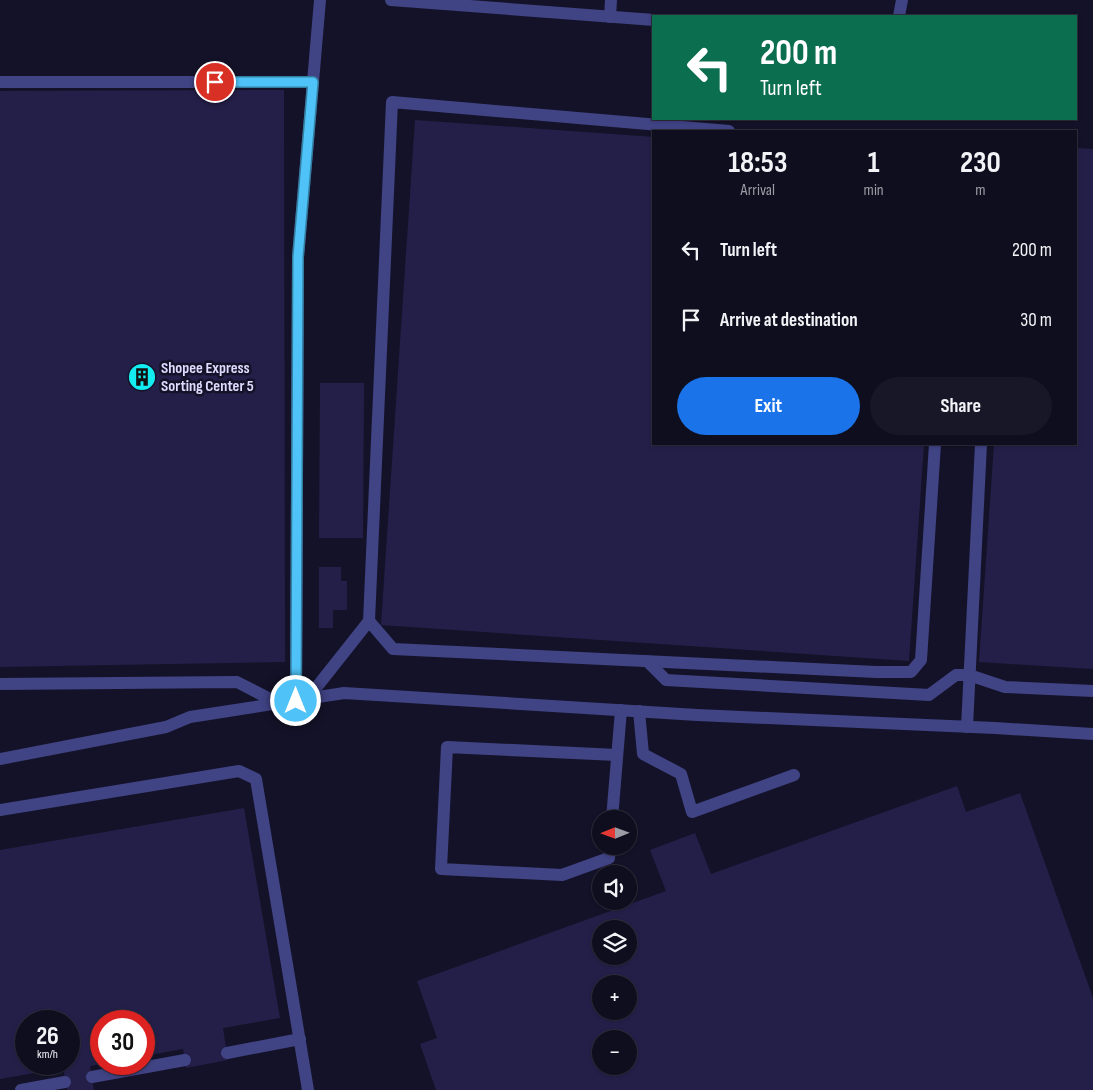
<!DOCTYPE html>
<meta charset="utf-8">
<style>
body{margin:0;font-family:"Sofia Sans Condensed",sans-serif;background:#181727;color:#f1f3f6;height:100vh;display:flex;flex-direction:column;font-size:19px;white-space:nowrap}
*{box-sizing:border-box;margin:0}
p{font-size:16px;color:#9b9ca4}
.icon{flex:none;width:28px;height:28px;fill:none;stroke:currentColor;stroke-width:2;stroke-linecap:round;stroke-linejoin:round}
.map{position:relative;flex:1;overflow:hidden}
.panel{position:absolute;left:652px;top:130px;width:425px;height:315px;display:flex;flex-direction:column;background:#0f0e1e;border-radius:0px;box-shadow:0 1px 4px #0004,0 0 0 1px #2f2e3c}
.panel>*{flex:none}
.guide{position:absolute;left:652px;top:15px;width:425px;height:105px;border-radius:0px;box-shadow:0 1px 4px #0004,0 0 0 1px #2f2e3c;background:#0b6e4f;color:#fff;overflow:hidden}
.needle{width:32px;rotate:269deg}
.tools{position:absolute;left:592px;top:810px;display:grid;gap:10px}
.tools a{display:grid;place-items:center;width:45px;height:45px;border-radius:50%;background:#0f0e1e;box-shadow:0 1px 4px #0004,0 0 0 1px #2f2e3c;font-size:25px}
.speed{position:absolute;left:15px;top:1010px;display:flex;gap:10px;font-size:25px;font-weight:700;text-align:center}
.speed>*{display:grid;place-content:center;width:65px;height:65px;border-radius:50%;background:#0f0e1e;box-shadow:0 1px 4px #0004,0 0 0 1px #2f2e3c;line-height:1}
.speed small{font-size:12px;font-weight:400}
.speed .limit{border:8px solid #d22;background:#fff;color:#111}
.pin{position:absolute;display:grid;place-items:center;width:42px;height:42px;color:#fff;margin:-21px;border:2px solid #fff;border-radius:50%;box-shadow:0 1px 5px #0007}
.me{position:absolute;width:55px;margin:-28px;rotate:0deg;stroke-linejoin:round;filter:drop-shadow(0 0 4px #0008)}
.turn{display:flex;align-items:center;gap:18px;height:105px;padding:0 25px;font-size:22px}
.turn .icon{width:65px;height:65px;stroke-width:2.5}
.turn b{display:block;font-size:35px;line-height:42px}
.eta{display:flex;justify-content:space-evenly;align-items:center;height:85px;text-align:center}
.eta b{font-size:30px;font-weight:700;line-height:35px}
.primary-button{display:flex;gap:10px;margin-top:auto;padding:10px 25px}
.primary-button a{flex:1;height:58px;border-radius:30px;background:#1a73e8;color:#fff;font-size:20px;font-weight:700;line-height:58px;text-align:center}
.primary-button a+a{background:#181727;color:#f1f3f6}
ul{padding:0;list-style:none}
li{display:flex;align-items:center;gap:15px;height:70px;padding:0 25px}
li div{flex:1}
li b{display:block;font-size:19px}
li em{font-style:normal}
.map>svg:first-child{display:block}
</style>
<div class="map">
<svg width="1093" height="1090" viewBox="0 0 1093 1090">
<rect width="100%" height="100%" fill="#141228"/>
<!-- building -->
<g fill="#241f48" fill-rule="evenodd">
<polygon points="284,90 285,662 0,667 0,91"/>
<polygon points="415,120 654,137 654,444 924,444 909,661 381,625"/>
<polygon points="1076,148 1093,149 1093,669 979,662 994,444 1076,444"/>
<polygon points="320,383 364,383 363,538 319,538"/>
<polygon points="319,567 341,567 341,581 347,581 347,610 333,610 333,628 319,628"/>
<path d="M957,786l9,26 54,-19 73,205v92h-657l-16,-46 17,-6 -20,-57 249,-90 -16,-41 45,-17 16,41zM601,929h28v27h-28zM601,984h28v27h-28zM601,1039h28v27h-28z"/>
<path d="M244,808l36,210 -57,10 5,32 -42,8 -3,-19 -39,7v-35h-43v43l-11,2 4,24h-27l-4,-22 -63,11v-229zM26,1021h43v43h-43z"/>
</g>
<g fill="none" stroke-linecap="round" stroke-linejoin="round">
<!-- lane -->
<g stroke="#404384" stroke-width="12">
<polyline points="0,82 313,82"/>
<polyline points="369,621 393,649 876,672 911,672 921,660 935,444"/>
<polyline points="647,661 666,680 929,695 956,675 969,675 1005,687 1093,691"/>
<polyline points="0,684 237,682 278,703"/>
<polyline points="308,698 369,621 392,102 729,131"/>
<polyline points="639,711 643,754 681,774 692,812 794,775"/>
<polyline points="967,727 981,444"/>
<polyline points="0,810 239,771 256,779 308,1090"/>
<polyline points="612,819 621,710"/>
<polyline points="610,846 609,858 562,875 441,869 447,747 617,755"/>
<polyline points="227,1053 300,1039"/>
<polyline points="92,1077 185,1060"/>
<polyline points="21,1090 65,1082"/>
</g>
<!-- street -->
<g stroke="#404384" stroke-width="12">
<polyline points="391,0 654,20"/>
<polyline points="899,16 902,0"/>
<polyline points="610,17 611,0"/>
<polyline points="296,701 298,257 320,0"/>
<polyline points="0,759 166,727 190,717 344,693 697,715 995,728 1093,734"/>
</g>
</g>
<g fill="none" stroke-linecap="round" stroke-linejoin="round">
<defs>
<polyline id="route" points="215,82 313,82 298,257 296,701"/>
</defs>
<!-- route casing -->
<use href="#route" stroke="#337fa1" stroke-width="12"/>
<!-- route -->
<use href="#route" stroke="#4fc3f7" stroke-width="9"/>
</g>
<!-- icons -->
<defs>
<symbol id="building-disc" viewBox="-11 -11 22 22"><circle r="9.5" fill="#13edf1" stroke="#141228"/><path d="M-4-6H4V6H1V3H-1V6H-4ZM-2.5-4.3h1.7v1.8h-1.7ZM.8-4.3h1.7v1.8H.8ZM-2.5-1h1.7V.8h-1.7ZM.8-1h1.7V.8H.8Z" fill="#111"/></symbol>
</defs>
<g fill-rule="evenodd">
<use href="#building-disc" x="126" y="361" width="32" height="32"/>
</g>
<g text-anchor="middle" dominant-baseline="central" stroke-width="5" stroke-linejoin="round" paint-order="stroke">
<!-- poi labels -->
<g font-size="16" font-weight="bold" fill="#dcdbfd" stroke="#141228" text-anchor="start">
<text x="161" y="368">Shopee Express<tspan x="161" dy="18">Sorting Center 5</tspan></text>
</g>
</g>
</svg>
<div class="tools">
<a><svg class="needle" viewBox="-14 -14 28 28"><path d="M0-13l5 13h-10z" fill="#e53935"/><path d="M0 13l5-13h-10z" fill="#9b9ca4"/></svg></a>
<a><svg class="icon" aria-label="sound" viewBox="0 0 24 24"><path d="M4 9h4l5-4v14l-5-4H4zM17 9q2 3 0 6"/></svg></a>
<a><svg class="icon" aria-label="layers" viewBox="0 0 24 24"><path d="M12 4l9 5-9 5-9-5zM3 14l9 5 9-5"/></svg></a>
<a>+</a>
<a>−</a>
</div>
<div class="speed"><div>26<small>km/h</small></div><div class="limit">30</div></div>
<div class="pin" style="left:215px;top:82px;background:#d93025"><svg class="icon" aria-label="arrive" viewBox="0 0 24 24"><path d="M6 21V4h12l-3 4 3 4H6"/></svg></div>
<svg class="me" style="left:296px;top:701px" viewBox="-20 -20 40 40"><circle r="17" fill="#4fc3f7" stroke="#fff" stroke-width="3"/><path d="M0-11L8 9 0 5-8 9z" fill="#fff"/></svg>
<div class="guide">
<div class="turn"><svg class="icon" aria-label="left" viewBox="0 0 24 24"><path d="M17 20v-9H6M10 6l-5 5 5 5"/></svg><div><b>200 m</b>Turn left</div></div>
</div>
<section class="panel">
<div class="eta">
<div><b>18:53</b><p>Arrival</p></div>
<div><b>1</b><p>min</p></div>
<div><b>230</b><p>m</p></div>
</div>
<ul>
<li><svg class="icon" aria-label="left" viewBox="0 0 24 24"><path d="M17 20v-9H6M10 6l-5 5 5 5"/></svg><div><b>Turn left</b></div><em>200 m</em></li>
<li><svg class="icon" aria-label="arrive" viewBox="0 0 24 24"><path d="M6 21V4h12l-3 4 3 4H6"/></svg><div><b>Arrive at destination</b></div><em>30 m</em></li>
</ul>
<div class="primary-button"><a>Exit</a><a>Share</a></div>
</section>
</div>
